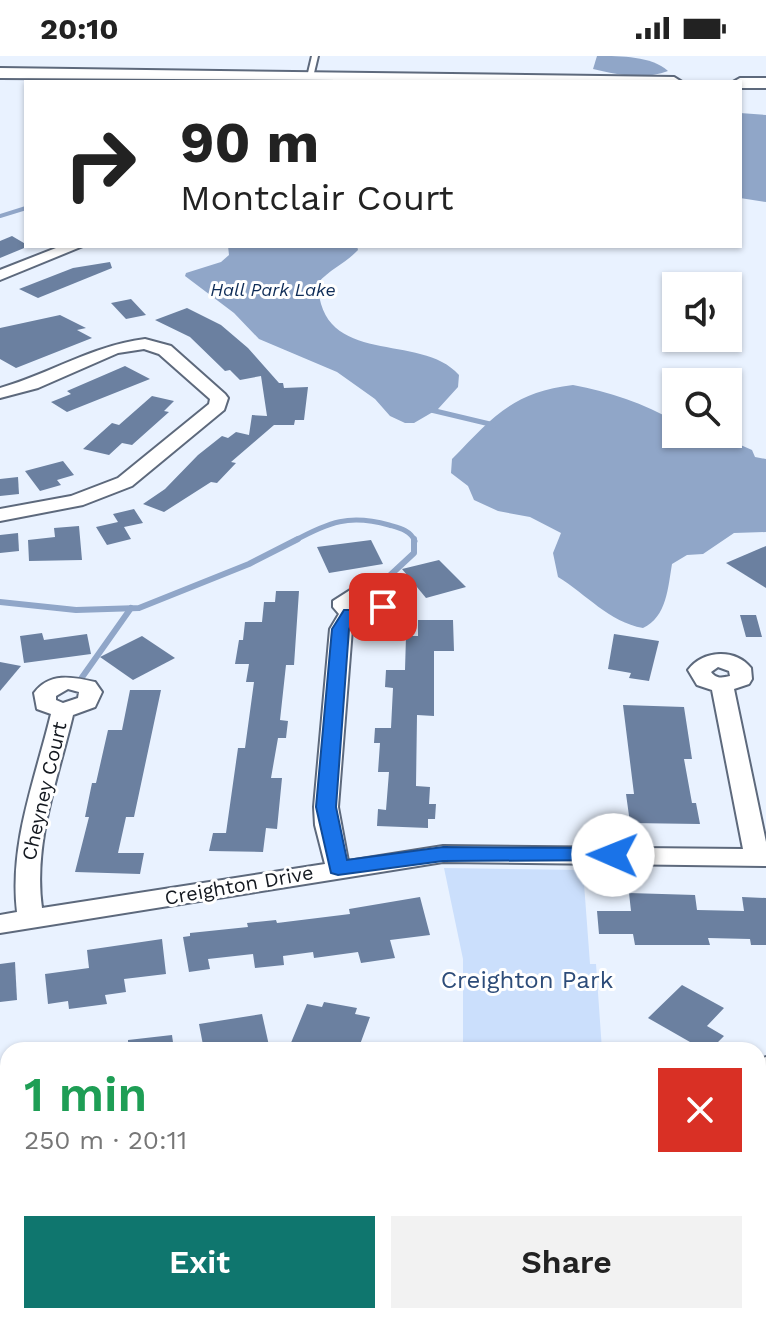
<!DOCTYPE html>
<meta charset="utf-8">
<style>
body{margin:0;font-family:"Work Sans",sans-serif;background:#f2f2f2;color:#222;height:100vh;display:flex;flex-direction:column;font-size:30px;white-space:nowrap}
*{box-sizing:border-box;margin:0}
p{font-size:26px;color:#767676}
.icon{flex:none;width:44px;height:44px;fill:none;stroke:currentColor;stroke-width:2;stroke-linecap:round;stroke-linejoin:round}
.map{position:relative;flex:1;overflow:hidden}
.sheet{position:absolute;left:0px;top:986px;width:766px;height:282px;display:flex;flex-direction:column;background:#fff;border-radius:24px 24px 0 0;box-shadow:0 2px 6px #0004}
.sheet>*{flex:none}
.hud{position:absolute;left:24px;top:24px;width:718px;height:168px;border-radius:0px;box-shadow:0 2px 6px #0004;background:#fff;color:#222;overflow:hidden}
.fabs{position:absolute;left:662px;top:216px;display:grid;gap:16px}
.fabs a{display:grid;place-items:center;width:80px;height:80px;border-radius:0px;background:#fff;box-shadow:0 2px 6px #0004;font-size:40px}
.pin{position:absolute;display:grid;place-items:center;width:68px;height:68px;color:#fff;margin:-34px;border-radius:16px;box-shadow:0 4px 12px #0006}
.me{position:absolute;width:88px;margin:-44px;rotate:271deg;stroke-linejoin:round;filter:drop-shadow(0 0 6px #0008)}
.turn{display:flex;align-items:center;gap:28px;height:168px;padding:0 24px;font-size:36px}
.turn .icon{width:104px;height:104px;stroke-width:2.5}
.turn b{display:block;font-size:56px;line-height:68px}
.round{display:grid;place-items:center;flex:none;width:84px;height:84px;border-radius:0px;background:#f2f2f2}
.headline{display:flex;align-items:center;justify-content:space-between;height:136px;padding:0 24px}
h1{font-size:48px;font-weight:600;line-height:60px;color:#1e9e55}
.primary-button{display:flex;gap:16px;margin-top:auto;padding:16px 24px}
.primary-button a{flex:1;height:92px;border-radius:0px;background:#0f766e;color:#fff;font-size:32px;font-weight:600;line-height:92px;text-align:center}
.primary-button a+a{background:#f2f2f2;color:#222}
.status{display:flex;justify-content:space-between;align-items:center;height:56px;padding:0 40px;background:#fff;direction:ltr}
.status svg{height:22px;fill:currentColor}
.map>svg:first-child{display:block}
</style>
<div class="status"><b>20:10</b><svg viewBox="0 0 49 12"><path d="M0 12V9h3v3zM5 12V6h3v6zM10 12V3h3v9zM15 12V0h3v12zM26 1h20v11H26zM47 4h2v5h-2z"/></svg></div>
<div class="map">
<svg width="766" height="1267" viewBox="0 0 766 1267">
<rect width="100%" height="100%" fill="#e9f2ff"/>
<!-- green -->
<polygon fill="#cbdffc" points="444,812 583,814 590,908 596,908 602,994 463,994 463,903"/>
<!-- water -->
<g fill="#90a6c8">
<path d="M597,0c25,0 54,0 71,15 -23,9 -51,4 -75,-2z"/>
<polygon points="740,57 766,59 766,146 740,142"/>
<path d="M228,190h129l1,4c-12,13 -28,19 -40,33 2,86 103,48 141,92l-1,12 -20,22 -24,14h-9l-15,-7 -15,-17 -38,-27 -78,-33 -25,-26 -49,-37 1,-3 35,-11 8,-7z"/>
<path d="M573,329c36,7 71,18 103,37v12c28,0 50,4 76,16l3,7 11,2v73l-32,1 -31,21 -16,1 -15,9c-4,23 -5,53 -29,64 -34,-6 -57,-34 -85,-51l-5,-24 8,-20 -31,-16 -32,-6 -24,-11 -6,-14 -17,-13 1,-14c40,-41 60,-67 121,-74z"/>
</g>
<g fill="none" stroke-linecap="round" stroke-linejoin="round">
<!-- stream-far2 -->
<polyline stroke="#90a6c8" stroke-width="4" points="0,160 26,152"/>
<!-- stream-far1 -->
<g stroke="#90a6c8" stroke-width="5">
<polyline points="431,354 494,369"/>
<path d="M294,485c35,-19 55,-27 95,-16 10,3 21,5 26,16"/>
</g>
<!-- stream -->
<g stroke="#90a6c8" stroke-width="6">
<polyline points="371,537 414,497 414,483"/>
<polyline points="0,546 76,554 139,552 249,508 298,483"/>
<polyline points="78,627 131,552"/>
</g>
</g>
<!-- building -->
<g fill="#6b80a0">
<polygon points="12,180 29,190 0,202 0,185"/>
<polygon points="110,206 112,212 38,242 19,233 73,212"/>
<polygon points="131,243 146,259 126,263 111,247"/>
<polygon points="187,252 221,269 248,292 279,327 283,327 284,332 308,331 304,364 295,364 294,369 274,369 231,406 236,407 217,427 211,426 164,456 143,448 165,433 198,399 222,380 228,382 236,376 249,379 252,359 267,360 261,320 240,324 230,314 225,315 190,281 155,264"/>
<polygon points="60,259 86,272 77,274 92,282 16,312 0,303 0,272"/>
<polygon points="125,310 150,323 67,356 51,346 71,338 67,335"/>
<polygon points="152,340 174,345 164,355 169,356 132,389 122,387 109,399 83,393 112,367 119,369"/>
<polygon points="63,405 74,419 57,424 61,429 40,435 25,415"/>
<polygon points="18,421 19,438 0,440 0,423"/>
<polygon points="134,453 143,467 124,471 131,483 107,489 96,471 118,466 113,458"/>
<polygon points="79,470 82,504 29,505 28,484 55,481 54,472"/>
<polygon points="18,477 19,495 0,497 0,479"/>
<polygon points="371,484 383,508 329,517 317,491"/>
<polygon points="766,490 766,532 726,507"/>
<polygon points="439,504 466,531 426,542 402,513"/>
<polygon points="276,535 299,535 294,609 286,609 280,664 288,665 286,682 278,682 271,722 282,722 277,773 266,772 263,796 209,795 213,777 226,777 238,692 245,692 254,626 246,626 249,608 235,608 239,584 243,584 245,566 262,566 264,546 275,546"/>
<polygon points="740,559 756,559 762,581 746,581"/>
<polygon points="418,564 453,564 454,595 434,595 434,660 417,659 416,730 430,731 429,748 436,748 435,763 428,763 428,772 377,770 378,753 386,754 389,716 378,716 380,687 374,687 375,672 391,672 393,632 385,631 386,614 405,614 406,580 418,580"/>
<polygon points="42,577 44,584 87,578 91,598 24,607 20,580"/>
<polygon points="614,578 659,585 649,625 629,622 631,617 608,613"/>
<polygon points="142,580 175,602 133,624 100,601"/>
<polygon points="0,606 21,610 0,635"/>
<polygon points="130,634 161,634 134,761 126,761 118,797 144,797 140,818 75,816 89,761 85,761 92,727 96,727 108,674 122,674"/>
<polygon points="623,649 684,651 692,703 684,703 692,747 696,747 700,768 630,767 626,738 634,738"/>
<polygon points="629,837 695,839 697,854 744,855 742,841 766,842 766,889 751,889 750,883 708,882 710,889 635,889 633,878 599,878 597,855 631,855"/>
<polygon points="420,841 430,879 390,884 395,902 361,907 358,896 314,902 313,896 283,900 284,909 255,912 253,898 208,903 210,913 189,916 183,881 190,880 190,877 248,871 247,867 276,864 277,867 350,858 349,853"/>
<polygon points="162,883 166,918 124,923 126,936 105,939 107,948 69,953 68,945 48,948 45,918 89,912 87,894"/>
<polygon points="15,906 17,944 0,946 0,908"/>
<polygon points="682,929 724,952 707,970 724,980 710,994 704,994 648,962"/>
<polygon points="324,946 357,952 355,958 370,961 358,994 328,991 326,994 288,994 307,948 322,951"/>
<polygon points="262,958 270,994 204,994 199,968"/>
<polygon points="172,979 174,994 128,994 128,984"/>
</g>
<g fill="none" stroke-linecap="round" stroke-linejoin="round">
<defs>
<polygon id="service" points="312,0 318,0 313,21 310,23 307,21"/>
<g id="minor">
<polygon points="61,190 83,190 0,224 0,214"/>
<path d="M145,283l26,7 54,48 3,4 -4,12 -92,76 -49,19 -83,16v-12l71,-13 47,-18 91,-74 1,-5 -51,-45 -15,-5 -26,4 -80,35 -38,10v-10c52,-15 91,-42 145,-49z"/>
<path d="M355,531l30,5 8,9v6l-12,11 -25,3 -4,8 -14,178 10,54 95,-15 300,3 -31,-159 -15,-5 -9,-15c15,-20 47,-22 63,-2l1,11 -3,5 -15,5 32,153v24l-323,-4 -443,71v-18l17,-3c-8,-68 18,-132 34,-198l-14,-5 -3,-16c16,-21 38,-16 61,-11l7,10 -7,15 -22,8c-15,63 -40,127 -31,193l283,-44 -10,-39 -1,-18 16,-178 9,-15 -6,-7v-6zM359,544l13,1 1,4 -14,4 -6,-4zM718,611l11,4 1,5c-8,2 -14,3 -19,-4zM68,633l11,3 -1,6 -15,5 -7,-3v-4z"/>
<polygon points="766,1001 766,1023 758,1026 758,1004"/>
<polygon points="758,1035 766,1038 766,1063 758,1061"/>
<polygon points="8,1095 8,1119 0,1120 0,1096"/>
</g>
<g id="tertiary">
<polygon points="0,12 674,21 682,26 0,22"/>
<polygon points="740,22 766,22 766,32 740,32 740,26 733,26"/>
</g>
</defs>
<!-- service casing -->
<use href="#service" stroke="#5d697c" stroke-width="4"/>
<!-- minor casing -->
<use href="#minor" stroke="#5d697c" stroke-width="4"/>
<!-- tertiary casing -->
<use href="#tertiary" stroke="#5d697c" stroke-width="4"/>
<!-- service -->
<use href="#service" fill="#fff" fill-rule="evenodd"/>
<!-- minor -->
<use href="#minor" fill="#fff" fill-rule="evenodd"/>
<!-- tertiary -->
<use href="#tertiary" fill="#fff" fill-rule="evenodd"/>
</g>
<!-- route -->
<path fill="#1a73e8" stroke="#114b97" stroke-width="2" d="M383,546l8,5c-10,12 -21,13 -36,12l-6,10 -13,178 11,53 96,-13 170,1 7,2 3,5 -3,5 -177,1 -105,14 -7,-2 -15,-66 16,-178 12,-19h23z"/>
<g text-anchor="middle" dominant-baseline="central" stroke-width="6" stroke-linejoin="round" paint-order="stroke">
<!-- far-water labels -->
<g font-size="18" font-style="italic" fill="#0e2c57" stroke="#fff">
<text x="273" y="233">Hall Park Lake</text>
</g>
<!-- street labels -->
<g font-size="20" fill="#141920" stroke="#fff">
<text transform="translate(44 735) rotate(-77)">Cheyney Court</text>
<text transform="translate(239 829) rotate(-10)">Creighton Drive</text>
</g>
<!-- near-park labels -->
<g font-size="24" fill="#2d4c79" stroke="#fff">
<text x="527" y="924">Creighton Park</text>
</g>
</g>
</svg>
<div class="fabs">
<a><svg class="icon" aria-label="sound" viewBox="0 0 24 24"><path d="M4 9h4l5-4v14l-5-4H4zM17 9q2 3 0 6"/></svg></a>
<a><svg class="icon" aria-label="search" viewBox="0 0 24 24"><circle cx="10" cy="10" r="6"/><path d="M15 15l6 6"/></svg></a>
</div>
<div class="pin" style="left:383px;top:551px;background:#d93025"><svg class="icon" aria-label="arrive" viewBox="0 0 24 24"><path d="M6 21V4h12l-3 4 3 4H6"/></svg></div>
<svg class="me" style="left:613px;top:799px" viewBox="-20 -20 40 40"><circle r="19" fill="#fff"/><path d="M0-13L10 11 0 6-10 11z" fill="#1a73e8"/></svg>
<div class="hud">
<div class="turn"><svg class="icon" aria-label="right" viewBox="0 0 24 24"><path d="M7 20v-9h11M14 6l5 5-5 5"/></svg><div><b>90 m</b>Montclair Court</div></div>
</div>
<section class="sheet">
<div class="headline"><div><h1>1 min</h1><p>250 m · 20:11</p></div><a class="round" style="background:#d93025;color:#fff"><svg class="icon" aria-label="close" viewBox="0 0 24 24"><path d="M6 6l12 12M18 6L6 18"/></svg></a></div>
<div class="primary-button"><a>Exit</a><a>Share</a></div>
</section>
</div>
